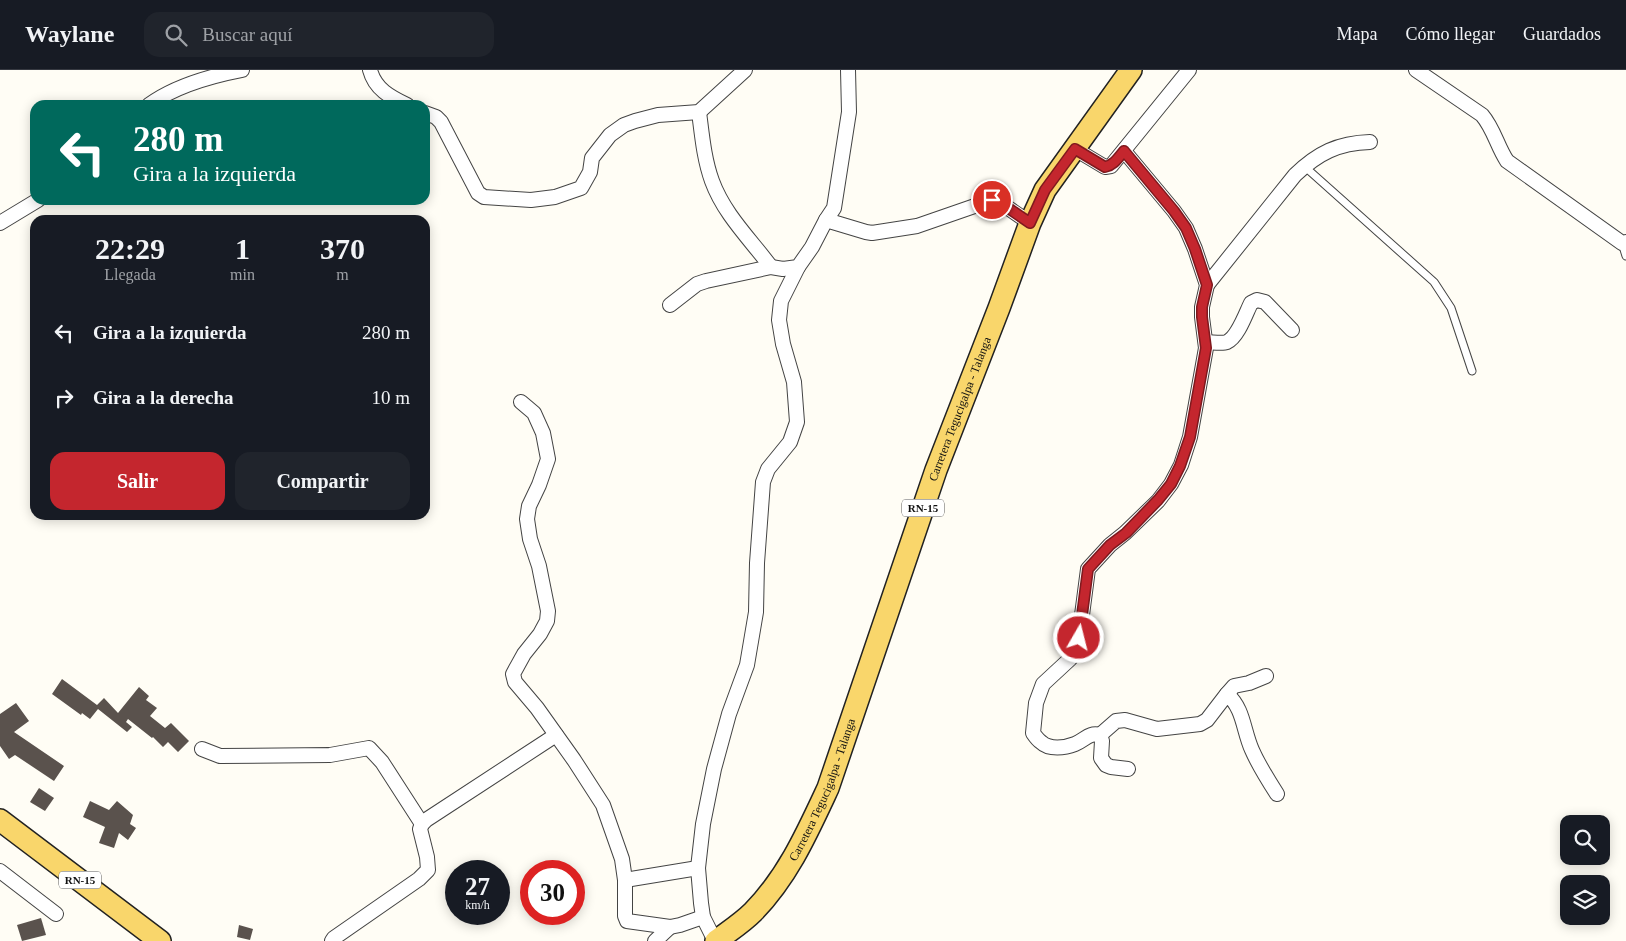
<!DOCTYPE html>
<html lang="es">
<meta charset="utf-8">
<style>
body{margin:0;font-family:"Times New Roman",serif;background:#20242c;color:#f1f3f6;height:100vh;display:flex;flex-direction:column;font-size:19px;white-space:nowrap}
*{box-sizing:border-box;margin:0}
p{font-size:16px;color:#9ea1a6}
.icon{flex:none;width:28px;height:28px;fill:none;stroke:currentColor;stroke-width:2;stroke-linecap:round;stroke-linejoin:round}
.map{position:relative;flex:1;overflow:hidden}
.details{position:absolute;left:30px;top:145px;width:400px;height:305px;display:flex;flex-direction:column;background:#171b24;border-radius:15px;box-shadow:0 2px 12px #0003}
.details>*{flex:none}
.banner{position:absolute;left:30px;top:30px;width:400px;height:105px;border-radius:15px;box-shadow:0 2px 12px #0003;background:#00695c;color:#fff;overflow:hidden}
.controls{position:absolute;left:1560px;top:745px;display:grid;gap:10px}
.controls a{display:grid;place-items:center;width:50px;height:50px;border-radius:10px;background:#171b24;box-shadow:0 2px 12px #0003;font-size:25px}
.speed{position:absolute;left:445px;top:790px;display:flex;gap:10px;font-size:25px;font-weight:700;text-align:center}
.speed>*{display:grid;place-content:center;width:65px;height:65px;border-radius:50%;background:#171b24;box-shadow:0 2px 12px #0003;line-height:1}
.speed small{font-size:12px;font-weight:400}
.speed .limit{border:8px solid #d22;background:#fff;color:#111}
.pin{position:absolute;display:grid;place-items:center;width:42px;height:42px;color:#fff;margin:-21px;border:2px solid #fff;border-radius:50%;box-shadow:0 1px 5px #0007}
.me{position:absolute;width:55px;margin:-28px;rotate:8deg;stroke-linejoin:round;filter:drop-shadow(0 0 4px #0008)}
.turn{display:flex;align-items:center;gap:18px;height:105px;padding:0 20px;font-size:22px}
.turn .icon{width:65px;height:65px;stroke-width:2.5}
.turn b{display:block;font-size:35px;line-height:42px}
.eta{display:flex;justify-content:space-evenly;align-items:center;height:85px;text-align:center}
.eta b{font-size:30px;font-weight:700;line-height:35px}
.button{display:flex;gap:10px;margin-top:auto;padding:10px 20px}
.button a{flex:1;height:58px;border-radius:15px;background:#c4262e;color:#fff;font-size:20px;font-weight:700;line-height:58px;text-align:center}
.button a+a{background:#20242c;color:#f1f3f6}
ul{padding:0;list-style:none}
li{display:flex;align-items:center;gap:15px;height:65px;padding:0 20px}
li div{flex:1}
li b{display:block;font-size:19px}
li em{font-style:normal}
header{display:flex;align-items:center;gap:30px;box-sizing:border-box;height:70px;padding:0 25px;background:#171b24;border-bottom:1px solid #363941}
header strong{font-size:24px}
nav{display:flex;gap:28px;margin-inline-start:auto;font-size:18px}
.search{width:350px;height:45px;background:#20242c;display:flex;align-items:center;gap:12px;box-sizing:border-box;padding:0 18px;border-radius:15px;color:#9ea1a6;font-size:19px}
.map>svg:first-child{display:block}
</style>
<header>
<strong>Waylane</strong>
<div class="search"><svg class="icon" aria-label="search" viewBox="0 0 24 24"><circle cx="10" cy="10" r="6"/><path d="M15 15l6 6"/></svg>Buscar aquí</div>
<nav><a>Mapa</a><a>Cómo llegar</a><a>Guardados</a></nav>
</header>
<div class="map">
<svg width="1626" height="871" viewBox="0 0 1626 871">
<rect width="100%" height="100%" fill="#fffdf5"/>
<!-- building -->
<g fill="#5a524d">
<polygon points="62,609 97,635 104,628 118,643 139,617 149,626 146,630 157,638 150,646 165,658 171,653 189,671 178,682 168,672 163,677 153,667 152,668 128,649 126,652 132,657 127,662 98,639 90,649 82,643 81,645 52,624"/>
<polygon points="16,633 29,651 14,662 64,696 54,711 15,685 9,689 0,676 0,644"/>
<polygon points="39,718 54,728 45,741 30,732"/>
<polygon points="90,731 109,740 117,731 133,745 130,754 136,758 128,770 119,763 114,778 99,773 105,757 83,747"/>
<polygon points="41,848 46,865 22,871 17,855"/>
<polygon points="239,855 253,859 250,870 237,867"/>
</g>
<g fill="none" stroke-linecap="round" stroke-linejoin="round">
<defs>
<g id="lane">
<polyline points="1304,96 1434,212 1451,238 1472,301"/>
<polyline points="1622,173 1626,186"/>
</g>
<g id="street">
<path d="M370,0c5,19 20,27 37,35"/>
<path d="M1416,0l66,45c12,14 15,31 25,46l115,82 4,-1"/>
<path d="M149,35c26,-19 62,-29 93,-35"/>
<path d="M699,42c3,23 5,47 13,69 12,33 38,58 59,86"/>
<polyline points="425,43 436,47 441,52 478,123 484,127 531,130 555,127 581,118 590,102 592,88 610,65 624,55 635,51 658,45 699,42 745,0"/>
<polyline points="1075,79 1105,97 1111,96 1189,0"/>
<path d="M1124,81l50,60 12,17 9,21 12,36 -5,22v10l4,31 -16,89 -9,28 -10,19 -13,17 -33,32 -15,12 -22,24 -9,69 -9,21 -27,25 -7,19 -3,30c2,3 5,7 8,9 8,8 24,6 34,2 10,-4 14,-12 25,-9l2,6 -1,17 5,7 5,2 17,2"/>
<polyline points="826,150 866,162 872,163 917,156 992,130 1001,133 1030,153"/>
<polyline points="0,153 38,130"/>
<path d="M1207,215l88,-110c23,-22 43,-32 75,-33"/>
<polyline points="670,235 697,214 706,211 771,197 783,199 798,197 812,177 826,150 834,138 849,42 848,0"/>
<path d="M1206,272c6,0 16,2 21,0 11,-5 19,-29 24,-39l6,-3 8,2 27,28"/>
<polyline points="521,332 534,343 543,363 548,389 539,415 529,436 527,449 530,469 539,496 548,541 547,551 540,564 524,584 513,604 515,612 537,638 574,690 603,735 622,789 625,810 625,846 627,851 670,857 680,855 703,847"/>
<polyline points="1227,624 1234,616 1249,613 1266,606"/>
<path d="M1100,665l16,-14 9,-1 32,9 43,-5 7,-4 20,-26c17,15 16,36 25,56 7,16 16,30 25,44"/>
<polyline points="202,679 220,686 330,685 369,678 382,692 422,754"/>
<polyline points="0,801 56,844"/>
<polyline points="625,810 698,798"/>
<polyline points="332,871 334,868 419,809 428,800 427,787 420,759 422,754 426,750 556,665"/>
<polyline points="655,871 670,857"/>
<polyline points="715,871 703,847 701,833 698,798 703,754 714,699 729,644 747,595 756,542 757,493 763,412 768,399 790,372 797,352 794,312 783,274 779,250 781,231 798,197"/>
</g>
<g id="primary">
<polyline points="0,750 160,871"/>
<path id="s1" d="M716,871c12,-9 26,-18 37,-29 35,-36 54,-79 75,-124l108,-318 63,-162 31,-85 15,-33 86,-120"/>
</g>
</defs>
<!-- lane casing -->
<use href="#lane" stroke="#444" stroke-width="9"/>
<!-- street casing -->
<use href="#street" stroke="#444" stroke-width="16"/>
<!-- primary casing -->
<use href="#primary" stroke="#222" stroke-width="24"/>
<!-- lane -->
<use href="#lane" stroke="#fff" stroke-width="7"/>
<!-- street -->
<use href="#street" stroke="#fff" stroke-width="14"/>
<!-- primary -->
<use href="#primary" stroke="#f9d66b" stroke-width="21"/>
</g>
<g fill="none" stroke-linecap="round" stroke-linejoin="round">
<defs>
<path id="route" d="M992,130l9,3 29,20 15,-33 30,-41 30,18c9,-2 13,-9 19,-16l50,60 12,17 9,21 12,36 -5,22v10l4,31 -16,89 -10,29 -9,18 -13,16 -32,33 -16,12 -22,24 -9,69"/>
</defs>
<!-- route casing -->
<use href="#route" stroke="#7f191e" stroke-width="12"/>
<!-- route -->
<use href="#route" stroke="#c4262e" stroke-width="9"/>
</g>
<g text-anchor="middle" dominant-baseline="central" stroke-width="5" stroke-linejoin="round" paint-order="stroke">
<!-- shield labels -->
<g fill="#fff" stroke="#585858" stroke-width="1">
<rect x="902" y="429.5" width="42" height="17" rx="4"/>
<rect x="59" y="801.5" width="42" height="17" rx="4"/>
</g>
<g font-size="11" font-weight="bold" fill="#111">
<text x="923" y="438">RN-15</text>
<text x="80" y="810">RN-15</text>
</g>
<!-- street labels -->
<g font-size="12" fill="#111" stroke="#fff">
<text stroke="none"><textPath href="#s1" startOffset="594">Carretera Tegucigalpa - Talanga</textPath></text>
<text stroke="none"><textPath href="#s1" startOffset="189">Carretera Tegucigalpa - Talanga</textPath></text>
</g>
</g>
</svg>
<div class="controls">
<a><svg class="icon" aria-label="search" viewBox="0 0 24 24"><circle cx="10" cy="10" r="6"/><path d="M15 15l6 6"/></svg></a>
<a><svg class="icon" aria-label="layers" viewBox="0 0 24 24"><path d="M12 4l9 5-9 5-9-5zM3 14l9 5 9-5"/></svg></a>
</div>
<div class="speed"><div>27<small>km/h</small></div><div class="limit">30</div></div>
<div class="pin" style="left:992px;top:130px;background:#d93025"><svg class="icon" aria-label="arrive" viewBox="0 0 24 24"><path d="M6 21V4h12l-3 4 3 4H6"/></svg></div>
<svg class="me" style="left:1079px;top:568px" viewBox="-20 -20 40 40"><circle r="17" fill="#c4262e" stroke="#fff" stroke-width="3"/><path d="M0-11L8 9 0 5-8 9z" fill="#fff"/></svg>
<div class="banner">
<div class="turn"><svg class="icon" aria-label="left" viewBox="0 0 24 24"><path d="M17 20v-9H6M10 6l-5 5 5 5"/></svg><div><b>280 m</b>Gira a la izquierda</div></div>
</div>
<section class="details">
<div class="eta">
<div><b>22:29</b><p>Llegada</p></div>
<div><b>1</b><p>min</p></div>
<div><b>370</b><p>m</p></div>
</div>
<ul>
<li><svg class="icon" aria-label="left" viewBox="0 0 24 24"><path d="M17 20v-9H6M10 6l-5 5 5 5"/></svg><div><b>Gira a la izquierda</b></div><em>280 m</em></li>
<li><svg class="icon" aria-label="right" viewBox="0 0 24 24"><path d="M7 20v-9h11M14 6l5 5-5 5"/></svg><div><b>Gira a la derecha</b></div><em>10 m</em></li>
</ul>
<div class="button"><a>Salir</a><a>Compartir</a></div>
</section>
</div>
